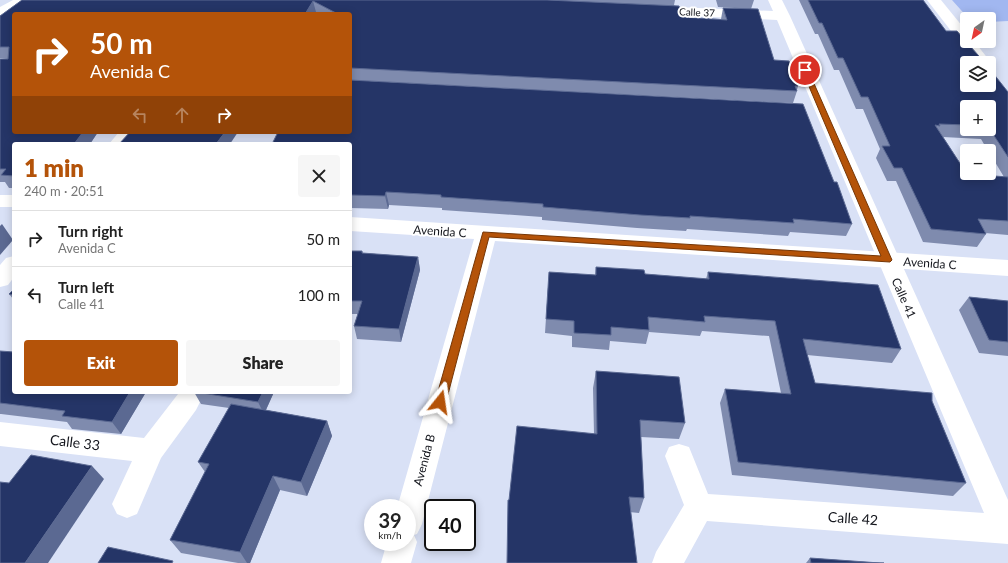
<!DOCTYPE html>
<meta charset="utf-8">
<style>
body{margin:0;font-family:Lato,sans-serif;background:#f6f6f6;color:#222;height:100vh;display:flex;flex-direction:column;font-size:15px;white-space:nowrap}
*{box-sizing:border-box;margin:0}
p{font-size:13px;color:#767676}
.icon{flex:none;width:22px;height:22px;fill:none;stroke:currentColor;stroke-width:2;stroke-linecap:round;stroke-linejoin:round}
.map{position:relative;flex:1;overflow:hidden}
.sheet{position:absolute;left:12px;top:142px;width:340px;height:252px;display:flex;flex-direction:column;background:#fff;border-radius:4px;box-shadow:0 2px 10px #0003}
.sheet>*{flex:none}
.guide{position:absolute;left:12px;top:12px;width:340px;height:122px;border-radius:4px;box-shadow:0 2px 10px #0003;background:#b45309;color:#fff;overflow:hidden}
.needle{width:26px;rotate:213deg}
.buttons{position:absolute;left:960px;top:12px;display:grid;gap:8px}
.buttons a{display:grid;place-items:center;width:36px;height:36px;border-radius:4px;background:#fff;box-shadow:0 2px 10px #0003;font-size:20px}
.speed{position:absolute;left:364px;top:499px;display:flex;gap:8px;font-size:20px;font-weight:700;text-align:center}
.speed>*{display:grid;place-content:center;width:52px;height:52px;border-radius:50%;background:#fff;box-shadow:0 2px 10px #0003;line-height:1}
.speed small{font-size:10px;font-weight:400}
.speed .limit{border:2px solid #111;border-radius:6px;background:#fff;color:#111}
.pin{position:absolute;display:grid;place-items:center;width:34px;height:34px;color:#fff;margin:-17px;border:2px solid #fff;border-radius:50%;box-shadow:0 1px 4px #0007}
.me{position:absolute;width:44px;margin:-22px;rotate:15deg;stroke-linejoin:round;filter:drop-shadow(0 0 3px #0008)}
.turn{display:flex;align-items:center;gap:14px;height:84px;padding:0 12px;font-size:18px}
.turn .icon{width:52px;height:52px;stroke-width:2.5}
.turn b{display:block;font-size:28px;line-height:34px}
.lanes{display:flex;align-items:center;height:38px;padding:0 12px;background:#0003;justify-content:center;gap:20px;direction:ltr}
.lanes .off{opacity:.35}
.round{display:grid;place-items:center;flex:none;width:42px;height:42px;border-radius:4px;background:#f6f6f6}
.summary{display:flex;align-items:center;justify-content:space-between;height:68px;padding:0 12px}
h1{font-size:24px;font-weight:800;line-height:30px;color:#b45309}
.action{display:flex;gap:8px;margin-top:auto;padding:8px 12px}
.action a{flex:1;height:46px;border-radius:4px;background:#b45309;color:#fff;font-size:16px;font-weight:800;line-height:46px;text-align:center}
.action a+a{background:#f6f6f6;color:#222}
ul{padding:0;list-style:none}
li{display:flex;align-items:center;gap:12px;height:56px;padding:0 12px;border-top:1px solid #e0e0e0}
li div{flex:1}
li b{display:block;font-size:15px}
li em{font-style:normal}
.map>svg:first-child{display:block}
</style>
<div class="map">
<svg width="1008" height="563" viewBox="0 0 1008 563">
<rect width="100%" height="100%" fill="#d9e1f6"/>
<!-- green -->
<polygon fill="#a1b7f0" points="952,0 1008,0 1008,21 989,22 989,19 969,19"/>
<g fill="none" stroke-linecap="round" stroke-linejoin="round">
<!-- minor -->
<g fill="#fff" fill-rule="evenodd">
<polygon points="13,0 29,0 27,3 5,16 0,17 0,7"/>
<polygon points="768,0 782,0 790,16 1008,500 1008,544 707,521 684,563 652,563 656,552 684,505 665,456 669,447 679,444 689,447 708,494 984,513 777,20 651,14 646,13 644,10 646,7 651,6 773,11"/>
<polygon points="927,0 941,0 967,32 967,41 974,41 989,60 992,63 989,66 989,63 976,63"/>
<polygon points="119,132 138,132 128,144 109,144"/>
<polygon points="14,256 14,277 8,285 0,287 0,265 6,258"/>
<polygon points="184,392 196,394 200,402 196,410 161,458 137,514 127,518 117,514 112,504 132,461 0,446 0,422 144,438 178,394"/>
</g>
<!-- tertiary -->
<g fill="#fff" fill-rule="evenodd">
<rect x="0" y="195" width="14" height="12"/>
<polygon points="350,217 1008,260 1008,276 495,241 422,524 417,534 414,535 417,542 411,563 381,563 387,542 407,542 407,508 397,508 474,239 350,231"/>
</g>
</g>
<!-- wall -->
<g fill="#7f8bae" fill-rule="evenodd">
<polygon points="22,0 675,0 674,5 683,17 721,19 723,8 774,60 798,86 797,90 797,91 793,103 350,80 350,14 319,14 316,12 14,14 14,132 98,132 90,144 14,144 14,188 9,188 5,182 0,182 0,59 8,59 0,58 0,16"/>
<polygon points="716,0 754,0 751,9 718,7"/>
<path d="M799,0h124l23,31 62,61v143l-23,-2 1,1 -9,13 -54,-5 -27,-61h-9l-11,-23 4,-9 -17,-40h-7l-17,-39h-5l-16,-36h-3zM967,107h22v22h-22zM943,137l38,2 7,12h1v1l15,25 -37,-3z"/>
<polygon points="350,144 834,182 852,224 846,236 790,232 788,236 687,229 686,231 637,228 542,220 542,217 442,210 442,208 389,205 388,209 350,208"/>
<polygon points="350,251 362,251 363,253 418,257 420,270 401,342 357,339 354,326 358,314 350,314"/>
<polygon points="596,267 645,274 706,279 708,272 901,349 892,363 807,355 815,383 932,401 966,483 953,496 732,475 720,403 725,389 781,393 769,336 702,331 700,336 649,332 646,344 610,341 609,350 572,347 572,336 545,333 549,272 595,275"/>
<polygon points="14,289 14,300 9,294"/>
<polygon points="969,297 1008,301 1008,356 979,353 959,310"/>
<polygon points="0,351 146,392 121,434 72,429 67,422 1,414 0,414"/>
<polygon points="596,371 685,423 679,439 641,437 644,498 639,513 509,500 594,434 593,388"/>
<polygon points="193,392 274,392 266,410 327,421 332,436 307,496 280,490 250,563 238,563 181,553 170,540 205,472 198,462 229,408 201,404 194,392"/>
<polygon points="810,558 884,563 806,563"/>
</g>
<!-- shaded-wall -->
<g fill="#5b6992">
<polygon points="313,1 316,12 314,14 305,14"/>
<polygon points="83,132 98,132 90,144 74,144"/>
<polygon points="225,132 238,132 230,144 216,144"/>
<polygon points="386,192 389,205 388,209 385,196"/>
<polygon points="2,224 13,240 0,255 0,226"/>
<polygon points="418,257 420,270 401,342 399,329"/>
<polygon points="130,392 146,392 121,434 112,422"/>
<polygon points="263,392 274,392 264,414 258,402"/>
<polygon points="327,421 332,436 307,496 301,482"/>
<polygon points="92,466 104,479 48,563 25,563"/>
<polygon points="273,476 280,490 250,563 247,563 240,552"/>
</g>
<!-- building -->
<g fill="#253567" stroke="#5b6992">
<polygon points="22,0 547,0 679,6 683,17 727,20 723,8 758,9 774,60 789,61 798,86 795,86 797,91 350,68 350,14 335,14 336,13 313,1 305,14 14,14 14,132 83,132 74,144 14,144 14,176 1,175 6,169 0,169 0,59 8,59 9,47 0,47 0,16"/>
<polygon points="808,0 923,0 946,31 957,31 985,63 967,63 967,85 989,85 989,68 1008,92 1008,157 989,128 989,107 967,107 967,125 939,124 940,126 935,125 967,174 1008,177 1008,221 978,219 986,234 931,229 902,168 894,168 882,146 890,146 868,97 861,97 843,58 838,58 822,23 819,23"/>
<polygon points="350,80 803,104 834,182 837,182 852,224 793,219 794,223 690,216 690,218 640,215 543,207 543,204 441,197 441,195 386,192 385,196 350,195 350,144 272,144 278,132 350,132"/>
<polygon points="130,132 225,132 216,144 119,144"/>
<polygon points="350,251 362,251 362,253 418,257 399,329 354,326 362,301 350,301"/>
<polygon points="596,267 644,270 645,274 709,279 708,272 878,285 901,349 803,339 815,383 932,393 932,401 966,483 738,462 725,389 791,394 775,321 704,316 705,322 648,317 649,330 611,327 611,335 574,333 574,321 546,319 549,272 596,275"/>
<polygon points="14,289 14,295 9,294"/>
<polygon points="969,297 1008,301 1008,342 989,340"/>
<polygon points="0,351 14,352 14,392 130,392 112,422 62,416 65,411 0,403"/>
<polygon points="596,371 679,377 685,423 640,420 644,498 629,497 637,563 507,563 508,500 509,500 517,426 597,434"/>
<polygon points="196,392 263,392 258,402"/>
<polygon points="231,404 327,421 301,482 273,476 240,552 170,540 209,464 198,462"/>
<polygon points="31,455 92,466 25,563 0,563 0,482 9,483"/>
<polygon points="108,547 173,561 172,563 98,563"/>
<polygon points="810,558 880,563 884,563 811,563"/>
</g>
<!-- route -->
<polygon fill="#b45309" stroke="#753606" points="805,68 808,70 892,260 890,262 489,237 446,402 444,405 440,406 436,405 435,402 483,232 881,256 802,70"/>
<g text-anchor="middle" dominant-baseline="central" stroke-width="4" stroke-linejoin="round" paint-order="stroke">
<!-- far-street labels -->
<g font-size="10" fill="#14161d" stroke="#fff">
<text transform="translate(697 12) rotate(2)">Calle 37</text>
</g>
<!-- street labels -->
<g font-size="12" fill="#14161d" stroke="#fff">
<text transform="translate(440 231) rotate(4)">Avenida C</text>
<text transform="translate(930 263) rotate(4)">Avenida C</text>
<text transform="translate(904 298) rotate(66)">Calle 41</text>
<text transform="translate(424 460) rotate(-75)">Avenida B</text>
</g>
<!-- near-street labels -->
<g font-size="14" fill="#14161d" stroke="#fff">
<text transform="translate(75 442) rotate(7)">Calle 33</text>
<text transform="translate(853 518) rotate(4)">Calle 42</text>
</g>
</g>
</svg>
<div class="buttons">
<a><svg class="needle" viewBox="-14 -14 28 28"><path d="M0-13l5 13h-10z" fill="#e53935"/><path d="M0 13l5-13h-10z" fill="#767676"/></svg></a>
<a><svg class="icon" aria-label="layers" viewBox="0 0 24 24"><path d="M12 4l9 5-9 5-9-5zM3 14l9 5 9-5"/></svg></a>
<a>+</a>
<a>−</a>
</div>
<div class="speed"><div>39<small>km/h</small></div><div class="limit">40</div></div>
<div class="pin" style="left:805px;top:70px;background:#d93025"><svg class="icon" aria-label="arrive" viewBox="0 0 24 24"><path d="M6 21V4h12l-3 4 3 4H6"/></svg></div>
<svg class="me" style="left:440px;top:402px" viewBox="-20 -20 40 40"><path d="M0-17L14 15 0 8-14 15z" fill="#b45309" stroke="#fff" stroke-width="4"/></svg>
<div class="guide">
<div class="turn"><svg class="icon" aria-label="right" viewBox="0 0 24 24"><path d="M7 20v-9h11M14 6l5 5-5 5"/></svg><div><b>50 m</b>Avenida C</div></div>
<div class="lanes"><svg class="icon off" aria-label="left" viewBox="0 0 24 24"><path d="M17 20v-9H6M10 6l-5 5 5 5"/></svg><svg class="icon off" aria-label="ahead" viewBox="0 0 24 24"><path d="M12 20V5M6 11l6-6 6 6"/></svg><svg class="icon" aria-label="right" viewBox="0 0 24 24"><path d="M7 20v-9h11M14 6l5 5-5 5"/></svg></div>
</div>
<section class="sheet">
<div class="summary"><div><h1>1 min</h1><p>240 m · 20:51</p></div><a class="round"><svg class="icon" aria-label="close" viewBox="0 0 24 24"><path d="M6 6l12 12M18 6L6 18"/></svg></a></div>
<ul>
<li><svg class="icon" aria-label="right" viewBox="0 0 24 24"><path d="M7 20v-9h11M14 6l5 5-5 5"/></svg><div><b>Turn right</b><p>Avenida C</p></div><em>50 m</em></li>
<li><svg class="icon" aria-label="left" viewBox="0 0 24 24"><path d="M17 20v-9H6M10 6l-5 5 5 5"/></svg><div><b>Turn left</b><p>Calle 41</p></div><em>100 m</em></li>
</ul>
<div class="action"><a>Exit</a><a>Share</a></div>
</section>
</div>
